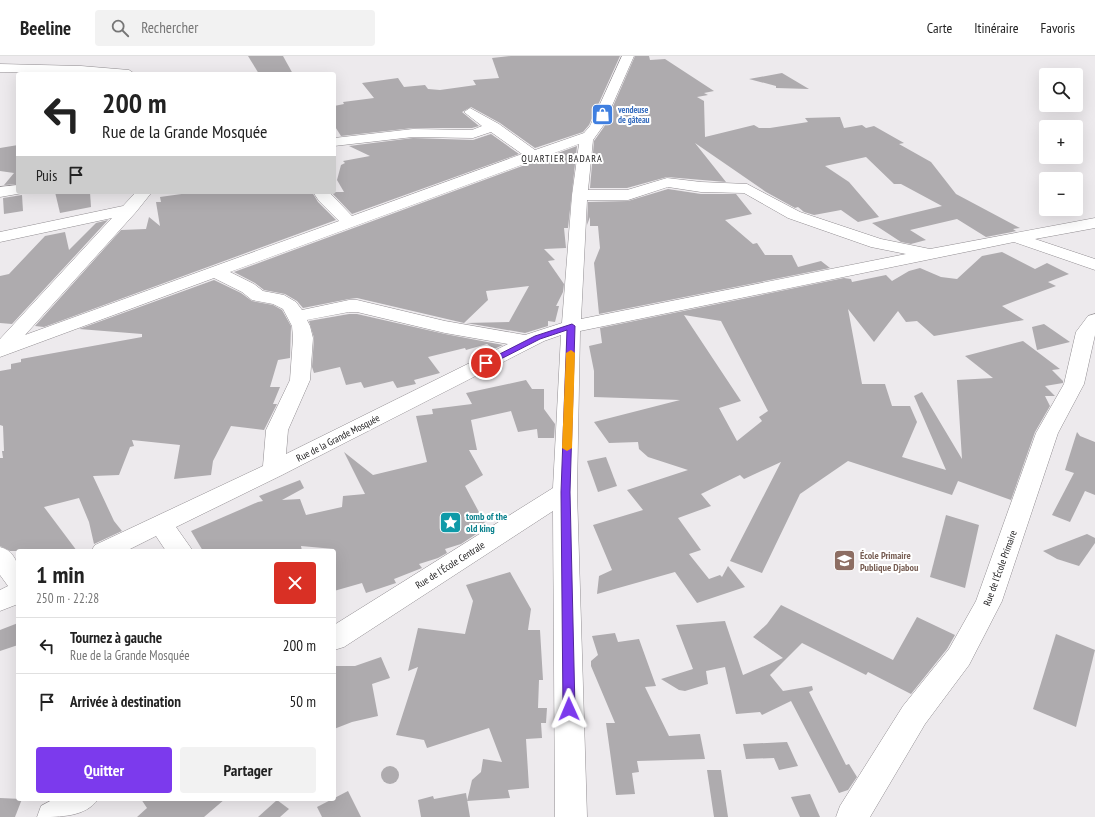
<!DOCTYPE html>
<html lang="fr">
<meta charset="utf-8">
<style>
body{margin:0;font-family:"PT Sans Narrow",sans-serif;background:#f2f2f2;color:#222;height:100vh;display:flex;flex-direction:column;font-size:15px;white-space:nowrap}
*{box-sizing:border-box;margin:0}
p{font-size:13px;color:#767676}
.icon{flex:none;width:22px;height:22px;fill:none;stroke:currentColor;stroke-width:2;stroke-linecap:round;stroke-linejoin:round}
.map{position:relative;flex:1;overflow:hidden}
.panel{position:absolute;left:16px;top:493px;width:320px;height:252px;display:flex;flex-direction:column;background:#fff;border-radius:4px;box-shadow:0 4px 16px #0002}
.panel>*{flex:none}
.hud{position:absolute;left:16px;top:16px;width:320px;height:122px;border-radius:4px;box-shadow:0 4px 16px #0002;background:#fff;color:#222;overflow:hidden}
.controls{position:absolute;left:1039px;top:12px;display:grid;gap:8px}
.controls a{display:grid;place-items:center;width:44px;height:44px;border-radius:4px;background:#fff;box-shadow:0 4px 16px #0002;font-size:20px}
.pin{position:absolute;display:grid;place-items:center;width:34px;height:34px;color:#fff;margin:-17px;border:2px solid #fff;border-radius:50%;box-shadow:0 1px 4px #0007}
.me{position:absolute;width:44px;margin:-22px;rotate:359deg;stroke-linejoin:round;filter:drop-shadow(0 0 3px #0008)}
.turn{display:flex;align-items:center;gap:14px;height:84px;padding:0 20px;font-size:18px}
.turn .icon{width:52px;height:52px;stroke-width:2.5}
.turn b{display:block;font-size:28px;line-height:34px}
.then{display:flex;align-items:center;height:38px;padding:0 20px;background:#0003;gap:8px;font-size:15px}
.round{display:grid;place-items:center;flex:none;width:42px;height:42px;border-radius:4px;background:#f2f2f2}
.overview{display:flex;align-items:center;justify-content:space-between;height:68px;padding:0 20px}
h1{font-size:24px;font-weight:800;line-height:30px}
.cta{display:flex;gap:8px;margin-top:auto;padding:8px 20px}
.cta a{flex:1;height:46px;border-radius:4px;background:#7c3aed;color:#fff;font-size:16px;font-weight:800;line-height:46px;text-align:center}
.cta a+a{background:#f2f2f2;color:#222}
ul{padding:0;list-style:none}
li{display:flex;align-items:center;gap:12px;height:56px;padding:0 20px;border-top:1px solid #e0e0e0}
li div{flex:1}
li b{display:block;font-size:15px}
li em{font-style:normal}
header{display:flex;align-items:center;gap:24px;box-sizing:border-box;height:56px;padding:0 20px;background:#fff;border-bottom:1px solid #e0e0e0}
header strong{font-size:19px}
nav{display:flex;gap:22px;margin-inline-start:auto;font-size:14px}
.search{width:280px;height:36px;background:#f2f2f2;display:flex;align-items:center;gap:10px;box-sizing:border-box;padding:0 14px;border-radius:4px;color:#767676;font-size:15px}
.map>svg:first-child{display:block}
</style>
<header>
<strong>Beeline</strong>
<div class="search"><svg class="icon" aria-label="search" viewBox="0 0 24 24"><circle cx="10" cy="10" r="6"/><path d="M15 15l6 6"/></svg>Rechercher</div>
<nav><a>Carte</a><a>Itinéraire</a><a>Favoris</a></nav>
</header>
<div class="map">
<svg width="1095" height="761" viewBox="0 0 1095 761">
<rect width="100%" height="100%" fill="#edeaed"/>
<!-- building -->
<g fill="#aeabae" fill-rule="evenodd">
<polygon points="248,0 283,0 293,18 259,18"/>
<polygon points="511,0 620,0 589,69 583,76 535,92 500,67 471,51 462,56 479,70 472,72 413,72 341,80 334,69 334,50 344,48 343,46 374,42 362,27 398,22 404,31 425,29 428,33 440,34 476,29 473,24 499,22 492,2"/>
<polygon points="635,0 649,0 650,4 665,3 714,35 704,37 708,39 697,41 704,45 705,81 754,69 759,72 770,72 808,66 805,62 840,61 844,72 862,69 866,72 874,70 904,87 899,88 931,106 956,138 1020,172 1013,173 1016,175 1012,176 986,181 957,163 910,174 926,184 911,188 901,186 872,167 942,150 901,128 894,128 866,101 825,110 849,126 879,161 858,166 841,154 814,159 804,156 798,151 795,152 766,136 695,87 726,126 667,121 627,132 590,132 594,85 604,71"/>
<polygon points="782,17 809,33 776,32 776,30 749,23"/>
<polygon points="491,78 519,98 352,158 331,136 344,136 337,124 341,109 345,107 343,105 370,100 349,90 413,82 473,84"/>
<polygon points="18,89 18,128 4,129 14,117 0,115 0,92"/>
<polygon points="577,90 568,172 564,172 566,192 544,193 555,204 548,205 564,228 563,236 556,250 559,250 555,266 548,265 548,270 525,277 466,267 509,266 529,230 486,235 488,244 464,267 357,242 349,243 303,252 297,245 285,238 264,234 255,227 234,216"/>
<polygon points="668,133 701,138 736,138 752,158 725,164 753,188 757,187 765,199 792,199 798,211 821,205 830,212 599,258 594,207 600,192 598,170 590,170 590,161 587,169 588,146 628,145"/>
<polygon points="55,136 90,136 91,151 60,157"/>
<polygon points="196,136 312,136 318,146 336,164 44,271 35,270 121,174 146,173 149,161 160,170 156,146 161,146 160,141"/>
<polygon points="22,139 23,155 4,158 3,142"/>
<polygon points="108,164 12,268 0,267 0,220 9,218 45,180 65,176 69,194 96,167"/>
<path d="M1002,196l33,17 12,-6 22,11 -21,8 8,4 -54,20 22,14 -90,16 -17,-15 -11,1 -8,-11 -24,31 -26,-33 14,75h23l7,22h18l7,16 -15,35 44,13 -32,-74 8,-4 40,67 -5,-79 36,-2 -28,-22 58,-15 37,28 -8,1 11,11v2l-18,3 10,10h-10l5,10 -15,26 -24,68 -53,-19 -6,14 -104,-34 -48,33 -38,79 -32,-12 51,-99 -37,17 -4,-4 -39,19 10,12 -33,12 23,32 -12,4 20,25 11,-4 2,2 6,-11 17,21 -48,16 -22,-31 -78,22 2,-18 13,-6 -19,-45 50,-15 -16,-20 61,-20 -40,-13 -9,-8 -1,-7 -29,1 -15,-21 86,-22 -86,-3v-26l-5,-25 13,-3 -2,-15 244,-50 7,1 1,3 34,-7 6,6 17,-10 11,-3 21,9 16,2 25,-23zM684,259l37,6 47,90 -9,6 3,4 -25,20 -18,-33 22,-7z"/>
<polygon points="214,224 241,237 252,245 273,249 282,254 291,270 290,302 278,304 270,331 280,331 273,348 277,348 264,374 231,370 213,405 211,419 174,423 180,389 132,384 134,390 130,391 119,419 93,420 114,465 122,475 94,488 89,466 79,442 44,451 77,495 10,495 0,490 0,402 3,402 2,395 4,395 3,370 0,369 0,315 11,313 11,308 21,306 21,303 142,281 142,278 79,273"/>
<polygon points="349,258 357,258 445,278 503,289 494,293 487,288 466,294 465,292 428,301 440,317 414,324 416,328 397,332 393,325 364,332 361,326 346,329 340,311 314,317 312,311 314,282 309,265"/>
<polygon points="1044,268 1070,286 1037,294 1032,271"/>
<polygon points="526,324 532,333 544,333 544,353 555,368 554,382 538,382 537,373 518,376 511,355 471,364 477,394 469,394 483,419 465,430 487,471 461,488 445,493 447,497 438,502 419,508 422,512 394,523 396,527 366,537 362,527 334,535 334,493 301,490 302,495 203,495 191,475 258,446 263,445 259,440 300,424 304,432 282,444 300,443 306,459 342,451 343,440 365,438 344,396 373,419 427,406 416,360 433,358 432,353 472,348 466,337"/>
<polygon points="1077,376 1080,380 1095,386 1095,439 1085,435 1070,466 1052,459 1074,417 1065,414"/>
<polygon points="606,401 617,430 598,436 587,405"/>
<polygon points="946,459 979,469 965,532 930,521"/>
<polygon points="1087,478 1095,482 1095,487 1079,510 1057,503 1043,495"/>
<polygon points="510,516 531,553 528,574 540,574 543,624 539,624 538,652 547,652 546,667 541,667 542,682 526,683 529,732 508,734 510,742 467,745 472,724 481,716 483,703 502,706 489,672 427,692 424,684 396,679 418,611 408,615 418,572 465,578 473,545 466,529"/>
<polygon points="781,549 893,604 917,561 955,579 947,593 911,638 868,616 866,619 802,587 770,619 783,635 812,630 813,634 809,636 846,709 849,708 857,721 848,734 839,737 791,645 762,659 760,656 736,658 725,611 706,615 708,628 685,635 679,634 661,623 693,613 676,569 725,565 743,619 783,602 753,581 767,568"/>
<polygon points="18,567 18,589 0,595 0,574"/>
<polygon points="615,577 618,586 639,583 656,630 645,631 669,680 700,678 705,703 637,705 639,716 632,717 635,738 616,739 606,667 615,667 591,610 591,605 598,599 592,580"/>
<polygon points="1056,578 1095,594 1076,671 1033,653"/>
<polygon points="381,601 390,622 372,628 378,660 352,666 334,673 334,610 355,610"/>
<polygon points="787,686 798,710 779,714 774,702 746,703 743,688"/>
<circle cx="390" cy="719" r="9"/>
<polygon points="707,714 721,714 728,761 714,761"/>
<polygon points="348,735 361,761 322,761 317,751"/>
<polygon points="466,737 470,761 421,761 418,744 433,740 434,743"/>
<polygon points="810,738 820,761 800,761 791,741"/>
<polygon points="0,742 22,743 15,761 0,761"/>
<polygon points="141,743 225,743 204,761 137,761 147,752"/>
<polygon points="277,744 289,753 280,761 258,761"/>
</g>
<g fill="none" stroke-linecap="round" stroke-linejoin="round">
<defs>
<g id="minor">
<path d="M622,0h12l-31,70 -10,14 -5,50h39l40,-12 34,4 46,2 53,28 81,27 49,10 165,-31v10l-60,11 60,20v11l-81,-28 -434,89 -3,161 10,325h-32l-2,-306 -209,136 -10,3v-25l219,-137 8,-153 -17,6 -262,134 -106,52 17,24h-27l-10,-15 -30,15h-35l4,-6 168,-79 3,-36 24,-50 3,-42 -1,-12 -9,-17 -10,-5 -21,-4 -10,-8 -28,-14 -214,79v-18l112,-121 -112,24v-10l123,-26 13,-14h16l-16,20 -111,123 314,-114 -20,-20 -6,-9h16l23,24 170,-62 -31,-22 -18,6 -60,-1 -79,9v-8l79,-9 59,1 10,-4 -18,-14 6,-4 29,16 36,26 49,-17 6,-7zM579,88l-7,51 -10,128 -37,12 -80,-14 -88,-21h-8l-47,10 -6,-8 -12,-7 -21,-4 -9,-7 -24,-12zM668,131l33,5 43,1 44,25 83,29 35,7 -325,65 6,-119h41zM349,256h8l88,21 63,11 -222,110 2,-24 22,-50 3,-42 -3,-12 -3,-6z"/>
<polygon points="0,8 81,10 129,14 135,18 0,16"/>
<polygon points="18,129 18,136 24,136 23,137 0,141 0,131"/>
<polygon points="1095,258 1095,279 1084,328 1058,377 1002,545 969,609 925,668 870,761 836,761 840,750 903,650 949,593 976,545 1036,377 1064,328 1076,276 1088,260"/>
<path d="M0,491c25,7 18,36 18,57l-18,7v-21l8,-4 -8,-11z"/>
<path d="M54,743h44c-12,18 -37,18 -61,18l4,-11z"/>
</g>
</defs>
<!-- minor casing -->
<use href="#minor" stroke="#928e92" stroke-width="1"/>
<!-- minor -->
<use href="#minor" fill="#fff" fill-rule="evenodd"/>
</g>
<!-- route -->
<polygon fill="#7c3aed" stroke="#51269a" points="572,268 575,270 570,436 575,653 573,656 569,658 565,656 563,653 561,436 567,274 540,283 489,309 486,309 482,307 535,280"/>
<!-- slow -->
<polygon fill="#f59e0b" points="571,294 575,297 572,392 567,395 562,392 566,297"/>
<!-- icons -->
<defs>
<symbol id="shop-square" viewBox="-11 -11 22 22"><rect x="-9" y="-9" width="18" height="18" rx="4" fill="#3f7fe0" stroke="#fff"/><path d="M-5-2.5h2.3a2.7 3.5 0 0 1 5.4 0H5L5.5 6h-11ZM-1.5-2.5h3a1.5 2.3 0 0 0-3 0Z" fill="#fff"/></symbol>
<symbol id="sight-square" viewBox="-11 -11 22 22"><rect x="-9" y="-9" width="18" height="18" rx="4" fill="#0f9aa8" stroke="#fff"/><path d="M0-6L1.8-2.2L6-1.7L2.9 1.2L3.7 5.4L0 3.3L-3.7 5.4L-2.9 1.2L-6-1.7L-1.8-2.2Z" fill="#fff"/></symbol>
<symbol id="school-square" viewBox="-11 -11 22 22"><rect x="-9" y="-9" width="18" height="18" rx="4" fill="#8d6e63" stroke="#fff"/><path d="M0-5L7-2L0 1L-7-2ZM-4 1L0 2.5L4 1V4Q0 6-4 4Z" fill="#fff"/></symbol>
</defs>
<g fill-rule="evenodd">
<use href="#shop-square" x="590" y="46" width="25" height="25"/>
<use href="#sight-square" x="438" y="454" width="25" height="25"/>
<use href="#school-square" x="832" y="492" width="25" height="25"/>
</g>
<g text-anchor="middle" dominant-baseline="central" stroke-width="4" stroke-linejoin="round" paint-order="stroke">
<!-- far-shop labels -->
<g font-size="9" font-weight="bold" fill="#366cbe" stroke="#fff" text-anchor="start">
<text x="618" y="53">vendeuse<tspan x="618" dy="10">de gâteau</tspan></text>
</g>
<!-- far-quarter labels -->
<g font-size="10" letter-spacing="1" fill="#1a191a" stroke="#fff">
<text x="562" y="102">QUARTIER BADARA</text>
</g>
<!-- street labels -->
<g font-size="10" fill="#1a191a" stroke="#fff">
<text transform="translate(338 382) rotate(-27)">Rue de la Grande Mosquée</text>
<text transform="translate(450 509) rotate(-32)">Rue de l'École Centrale</text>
<text transform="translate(1000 512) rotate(-70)">Rue de l'École Primaire</text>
</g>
<!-- culture labels -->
<g font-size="10" font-weight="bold" fill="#0d838f" stroke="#fff" text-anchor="start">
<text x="466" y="460">tomb of the<tspan x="466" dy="12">old king</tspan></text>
</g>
<!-- education labels -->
<g font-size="10" font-weight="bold" fill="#785e54" stroke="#fff" text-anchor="start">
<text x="860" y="499">École Primaire<tspan x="860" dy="12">Publique Djabou</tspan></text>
</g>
</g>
</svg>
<div class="controls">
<a><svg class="icon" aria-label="search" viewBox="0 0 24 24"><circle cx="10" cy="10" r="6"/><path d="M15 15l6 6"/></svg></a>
<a>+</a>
<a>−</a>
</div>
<div class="pin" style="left:486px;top:307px;background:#d93025"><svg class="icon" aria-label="arrive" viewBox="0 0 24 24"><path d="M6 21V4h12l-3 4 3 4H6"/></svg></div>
<svg class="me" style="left:569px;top:653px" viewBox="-20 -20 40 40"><path d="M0-17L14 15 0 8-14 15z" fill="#7c3aed" stroke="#fff" stroke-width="4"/></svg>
<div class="hud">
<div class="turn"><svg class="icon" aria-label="left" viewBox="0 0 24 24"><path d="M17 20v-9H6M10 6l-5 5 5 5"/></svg><div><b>200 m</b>Rue de la Grande Mosquée</div></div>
<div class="then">Puis<svg class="icon" aria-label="arrive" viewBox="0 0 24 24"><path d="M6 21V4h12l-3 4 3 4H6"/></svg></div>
</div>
<section class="panel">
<div class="overview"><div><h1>1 min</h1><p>250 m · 22:28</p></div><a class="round" style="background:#d93025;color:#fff"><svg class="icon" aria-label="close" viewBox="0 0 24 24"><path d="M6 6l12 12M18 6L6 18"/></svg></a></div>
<ul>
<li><svg class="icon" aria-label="left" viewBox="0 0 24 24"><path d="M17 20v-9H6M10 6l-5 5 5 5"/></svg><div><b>Tournez à gauche</b><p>Rue de la Grande Mosquée</p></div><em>200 m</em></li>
<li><svg class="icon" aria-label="arrive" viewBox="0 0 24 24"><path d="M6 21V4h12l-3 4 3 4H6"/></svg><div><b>Arrivée à destination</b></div><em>50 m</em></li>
</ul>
<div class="cta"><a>Quitter</a><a>Partager</a></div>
</section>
</div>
